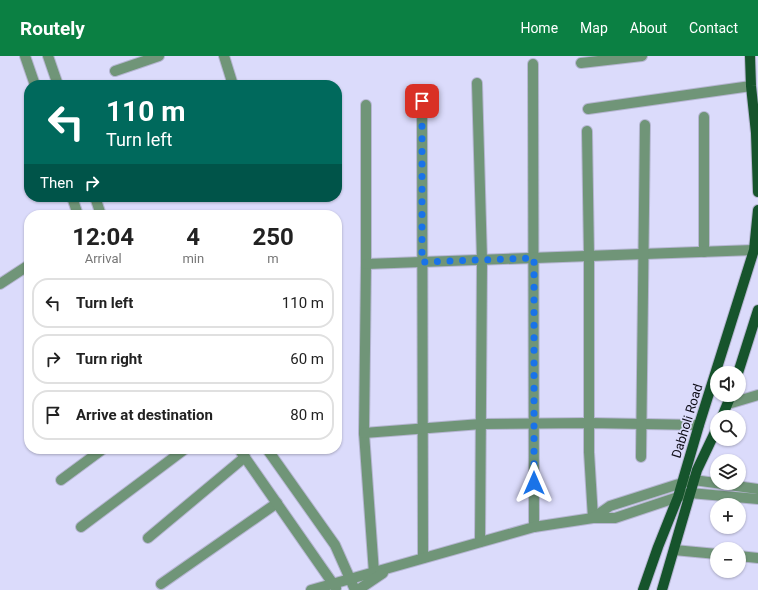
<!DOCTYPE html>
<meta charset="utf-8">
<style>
body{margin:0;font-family:Roboto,sans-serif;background:#f6f6f6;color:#222;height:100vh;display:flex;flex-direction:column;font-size:15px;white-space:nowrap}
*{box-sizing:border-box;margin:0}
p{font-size:13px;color:#767676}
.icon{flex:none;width:22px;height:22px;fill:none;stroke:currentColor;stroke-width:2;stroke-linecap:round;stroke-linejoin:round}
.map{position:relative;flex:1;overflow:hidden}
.side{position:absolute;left:24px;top:154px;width:318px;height:244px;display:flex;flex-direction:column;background:#fff;border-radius:16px;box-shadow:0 1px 3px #0004}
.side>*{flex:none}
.hud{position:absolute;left:24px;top:24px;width:318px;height:122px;border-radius:16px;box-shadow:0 1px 3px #0004;background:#00695c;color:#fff;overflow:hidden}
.controls{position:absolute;left:710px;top:310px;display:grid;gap:8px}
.controls a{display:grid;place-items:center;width:36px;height:36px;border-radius:50%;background:#fff;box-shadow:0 1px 3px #0004;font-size:20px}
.pin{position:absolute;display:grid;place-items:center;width:34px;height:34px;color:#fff;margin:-17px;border-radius:8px;box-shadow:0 2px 6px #0006}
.me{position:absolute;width:44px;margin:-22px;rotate:0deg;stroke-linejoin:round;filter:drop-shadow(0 0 3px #0008)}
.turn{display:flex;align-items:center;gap:14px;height:84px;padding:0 16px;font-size:18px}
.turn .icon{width:52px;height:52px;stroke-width:2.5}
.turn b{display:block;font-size:28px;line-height:34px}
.then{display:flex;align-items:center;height:38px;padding:0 16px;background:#0003;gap:8px;font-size:15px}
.eta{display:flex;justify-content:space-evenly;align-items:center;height:68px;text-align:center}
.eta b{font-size:24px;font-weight:700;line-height:28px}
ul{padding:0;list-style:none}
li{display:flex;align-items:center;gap:12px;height:50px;margin:0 8px 6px;padding:0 8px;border:2px solid #e0e0e0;border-radius:16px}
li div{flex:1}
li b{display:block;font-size:15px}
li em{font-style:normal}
header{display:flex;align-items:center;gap:24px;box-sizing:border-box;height:56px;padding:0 20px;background:#0b8043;color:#fff}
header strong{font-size:19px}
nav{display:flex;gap:22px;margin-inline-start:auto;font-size:14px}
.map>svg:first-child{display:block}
</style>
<header>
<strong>Routely</strong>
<nav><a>Home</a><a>Map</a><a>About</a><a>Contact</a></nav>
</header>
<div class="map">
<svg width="758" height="534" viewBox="0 0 758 534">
<rect width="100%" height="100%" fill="#dbdbfb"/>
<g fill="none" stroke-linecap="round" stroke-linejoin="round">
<defs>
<g id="minor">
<polyline points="224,0 233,29"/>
<polyline points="581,7 642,0"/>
<polyline points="533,8 534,471"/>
<polyline points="115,15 159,0"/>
<polyline points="477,27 482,204 480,486"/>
<polyline points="422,45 423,502"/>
<polyline points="366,49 366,208 364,377 374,517"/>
<polyline points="588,53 751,30"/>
<polyline points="704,61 704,196"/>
<polyline points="587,75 589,200 589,396 593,462"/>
<polyline points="366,208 754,194"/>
<polyline points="0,228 29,209"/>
<polyline points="364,377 481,368 589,367 699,369"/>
<polyline points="641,401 645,69"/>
<polyline points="61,424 103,393"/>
<polyline points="81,471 185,393"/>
<polyline points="148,482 245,401"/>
<polyline points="674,494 717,498"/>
<polyline points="739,500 758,502"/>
<polyline points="161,528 277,447"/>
</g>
<g id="tertiary">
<polyline points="25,0 35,29"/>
<polyline points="48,0 58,29"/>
<polyline points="72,141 78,159"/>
<polyline points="95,141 101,159"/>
<polyline points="728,348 758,339"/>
<polyline points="239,393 336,532"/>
<polyline points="267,393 335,489 355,534"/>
<polyline points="593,462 610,450 682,427 694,424 758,433"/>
<polyline points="311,534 534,471 593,462 615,462 690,437 758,443"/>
<polyline points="358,534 383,517"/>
</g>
<g id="primary">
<polyline points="750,0 751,30 756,77 758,136"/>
<polyline points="738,317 758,254"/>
<polyline points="722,361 731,339"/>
<polyline points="643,534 658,491 678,441 699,369 754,194 758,154"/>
<polyline points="662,534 697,414 717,372"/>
</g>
</defs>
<!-- minor casing -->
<use href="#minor" stroke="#b6b6d2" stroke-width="12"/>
<!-- tertiary casing -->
<use href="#tertiary" stroke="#b6b6d2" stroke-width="12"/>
<!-- primary casing -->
<use href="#primary" stroke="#b6b6d2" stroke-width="12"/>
<!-- minor -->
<use href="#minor" stroke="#709578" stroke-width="10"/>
<!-- tertiary -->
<use href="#tertiary" stroke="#709578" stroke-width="10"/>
<!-- primary -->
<use href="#primary" stroke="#16542c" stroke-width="10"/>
</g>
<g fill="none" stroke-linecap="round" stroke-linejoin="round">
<!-- route -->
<polyline stroke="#1a73e8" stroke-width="7" stroke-dasharray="0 12.6" points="422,45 422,206 534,202 534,427"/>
</g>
<g text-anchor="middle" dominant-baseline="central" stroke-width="3.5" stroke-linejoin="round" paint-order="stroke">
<!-- street labels -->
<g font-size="13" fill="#100f1a" stroke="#dbdbfb">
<text transform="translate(687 365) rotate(-73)">Dabholi Road</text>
</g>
</g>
</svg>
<div class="controls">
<a><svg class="icon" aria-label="sound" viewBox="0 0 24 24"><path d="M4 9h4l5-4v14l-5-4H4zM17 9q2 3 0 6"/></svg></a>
<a><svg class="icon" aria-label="search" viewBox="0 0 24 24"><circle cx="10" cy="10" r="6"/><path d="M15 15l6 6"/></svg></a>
<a><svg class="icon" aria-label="layers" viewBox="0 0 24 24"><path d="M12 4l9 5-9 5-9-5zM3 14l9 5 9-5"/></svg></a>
<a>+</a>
<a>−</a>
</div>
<div class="pin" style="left:422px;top:45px;background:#d93025"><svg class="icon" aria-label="arrive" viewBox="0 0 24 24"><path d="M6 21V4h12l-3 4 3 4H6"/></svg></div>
<svg class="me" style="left:534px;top:427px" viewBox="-20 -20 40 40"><path d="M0-17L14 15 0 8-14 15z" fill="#1a73e8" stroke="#fff" stroke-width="4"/></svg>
<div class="hud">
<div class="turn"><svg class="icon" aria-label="left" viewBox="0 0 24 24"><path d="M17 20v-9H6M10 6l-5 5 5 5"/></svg><div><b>110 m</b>Turn left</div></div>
<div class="then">Then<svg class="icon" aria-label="right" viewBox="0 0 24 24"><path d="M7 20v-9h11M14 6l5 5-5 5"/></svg></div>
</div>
<section class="side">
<div class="eta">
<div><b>12:04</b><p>Arrival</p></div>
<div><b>4</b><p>min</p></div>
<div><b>250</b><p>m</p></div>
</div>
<ul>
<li><svg class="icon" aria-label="left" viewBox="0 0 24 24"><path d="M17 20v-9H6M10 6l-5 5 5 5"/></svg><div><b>Turn left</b></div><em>110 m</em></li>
<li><svg class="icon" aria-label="right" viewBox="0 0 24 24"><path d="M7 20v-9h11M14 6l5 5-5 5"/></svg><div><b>Turn right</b></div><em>60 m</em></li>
<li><svg class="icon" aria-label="arrive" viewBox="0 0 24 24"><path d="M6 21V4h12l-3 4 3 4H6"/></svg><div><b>Arrive at destination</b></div><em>80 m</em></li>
</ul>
</section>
</div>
